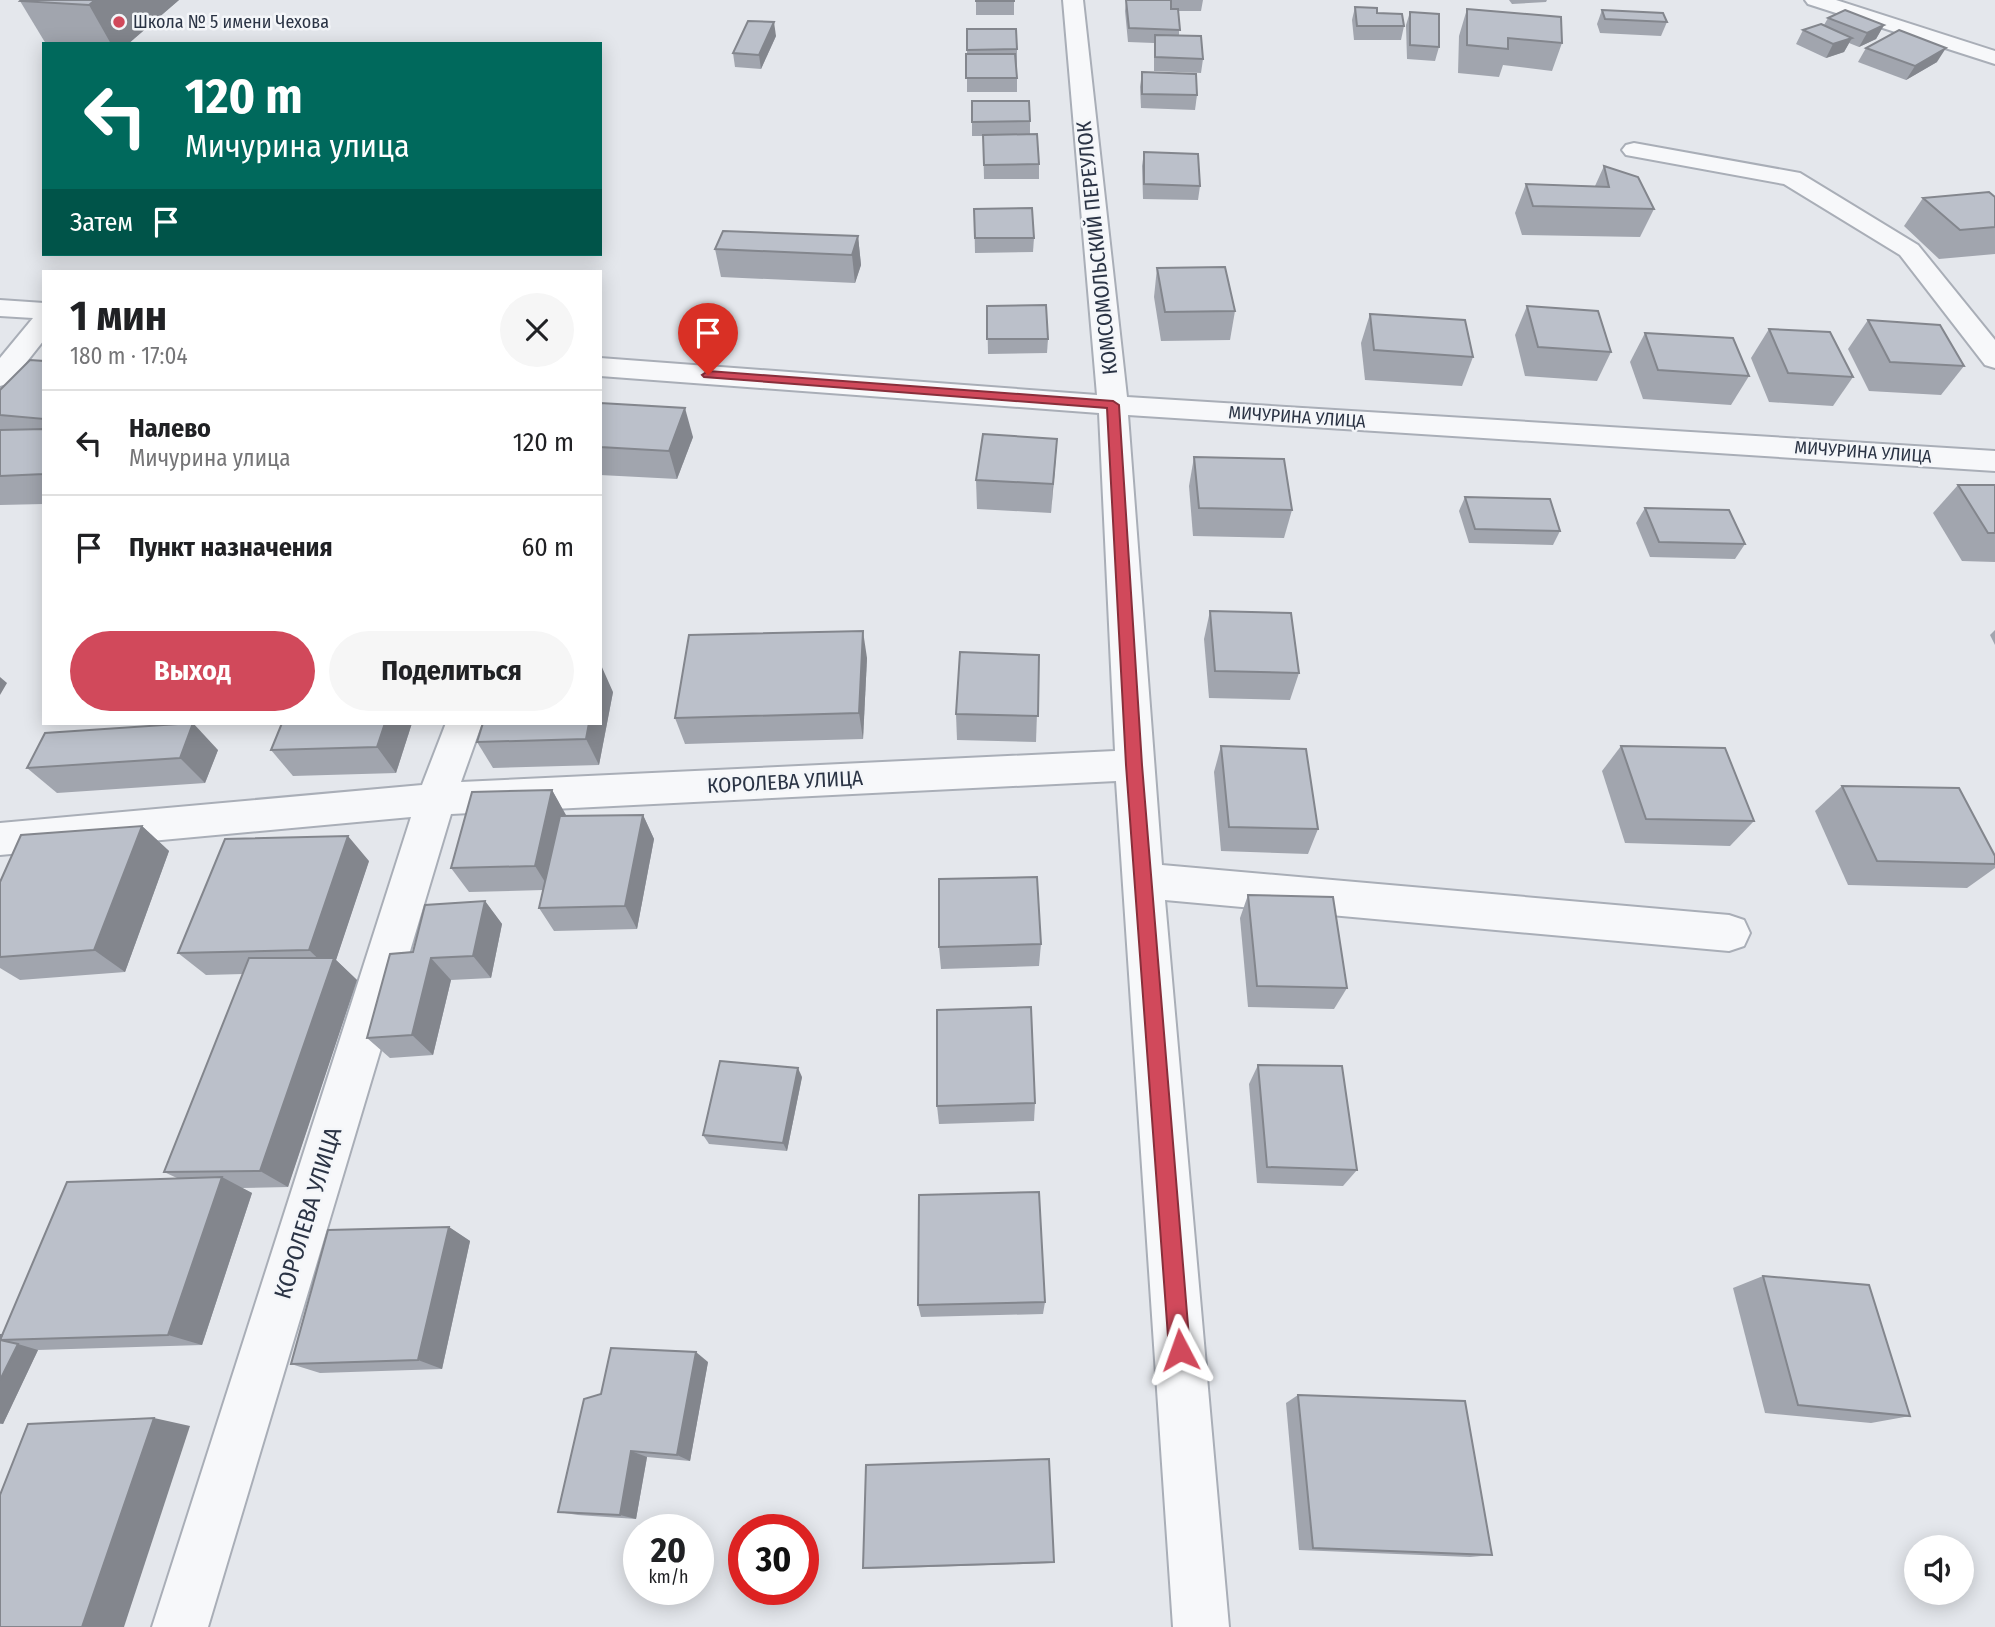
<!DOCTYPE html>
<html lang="ru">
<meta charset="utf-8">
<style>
body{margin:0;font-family:"Fira Sans Condensed",sans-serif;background:#f6f6f6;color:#202124;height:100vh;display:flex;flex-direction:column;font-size:26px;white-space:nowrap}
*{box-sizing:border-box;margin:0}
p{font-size:23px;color:#757577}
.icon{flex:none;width:38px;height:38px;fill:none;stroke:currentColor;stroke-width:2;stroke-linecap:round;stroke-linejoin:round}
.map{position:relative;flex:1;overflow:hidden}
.details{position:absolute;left:42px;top:270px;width:560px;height:455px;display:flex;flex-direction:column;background:#fff;border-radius:0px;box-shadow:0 4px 18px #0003}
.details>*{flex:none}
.guide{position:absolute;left:42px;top:42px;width:560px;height:214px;border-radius:0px;box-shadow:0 4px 18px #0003;background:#00695c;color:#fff;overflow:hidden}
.controls{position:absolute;left:1904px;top:1535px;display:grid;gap:14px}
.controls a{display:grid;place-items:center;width:70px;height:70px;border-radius:50%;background:#fff;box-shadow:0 4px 18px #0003;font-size:35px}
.speed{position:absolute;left:623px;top:1514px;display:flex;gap:14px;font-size:35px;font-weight:700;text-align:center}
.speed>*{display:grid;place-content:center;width:91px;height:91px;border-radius:50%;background:#fff;box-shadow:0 4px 18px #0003;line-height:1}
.speed small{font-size:18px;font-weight:400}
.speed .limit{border:10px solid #d22;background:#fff;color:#111}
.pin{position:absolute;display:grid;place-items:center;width:60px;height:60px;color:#fff;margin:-72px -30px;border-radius:50% 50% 50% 0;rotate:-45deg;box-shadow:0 0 7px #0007}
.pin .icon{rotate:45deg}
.me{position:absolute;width:77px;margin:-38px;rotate:356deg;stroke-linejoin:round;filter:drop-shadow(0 0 5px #0008)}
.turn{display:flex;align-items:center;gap:24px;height:147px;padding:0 28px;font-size:32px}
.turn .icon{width:91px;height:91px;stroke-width:2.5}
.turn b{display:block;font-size:49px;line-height:60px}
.then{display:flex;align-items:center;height:66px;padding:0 28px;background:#0003;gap:14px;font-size:26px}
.round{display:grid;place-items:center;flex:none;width:74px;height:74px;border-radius:37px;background:#f6f6f6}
.overview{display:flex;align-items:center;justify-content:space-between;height:119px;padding:0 28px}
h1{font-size:42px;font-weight:700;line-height:52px}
.cta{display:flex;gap:14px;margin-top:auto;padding:14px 28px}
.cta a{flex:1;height:80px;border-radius:42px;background:#d1495b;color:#fff;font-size:28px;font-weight:700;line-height:80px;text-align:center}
.cta a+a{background:#f6f6f6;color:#202124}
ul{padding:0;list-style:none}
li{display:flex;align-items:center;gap:21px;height:105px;padding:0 28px;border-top:2px solid #e0e0e0}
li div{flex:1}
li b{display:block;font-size:26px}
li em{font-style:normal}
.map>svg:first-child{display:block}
</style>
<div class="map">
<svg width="1995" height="1627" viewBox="0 0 1995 1627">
<rect width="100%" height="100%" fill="#e4e7ec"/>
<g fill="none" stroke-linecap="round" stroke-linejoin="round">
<defs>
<g id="minor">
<polygon points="1063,0 1083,0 1127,397 1995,451 1995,471 1128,415 1162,865 1729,915 1744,920 1750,933 1744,946 1729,951 1165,900 1229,1627 1173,1627 1116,781 451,814 208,1627 152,1627 411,817 0,855 0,823 422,785 446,723 482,723 461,782 1115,751 1099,413 600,376 600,358 1097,395"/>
<polygon points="1805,0 1836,0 1995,51 1995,64 1808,4"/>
<polygon points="1634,143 1800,173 1918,245 1995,340 1995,368 1985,365 1900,255 1784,184 1626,155 1622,150 1626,145"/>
<polygon points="0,300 44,303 44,340 10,383 0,386 0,358 33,318 0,316"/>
</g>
</defs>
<!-- minor casing -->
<use href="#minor" stroke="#a9aeb7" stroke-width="4"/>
<!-- minor -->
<use href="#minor" fill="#f7f8fa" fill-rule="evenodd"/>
</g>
<!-- wall -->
<g fill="#a1a5ae">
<polygon points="179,0 128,44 46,44 20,1"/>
<polygon points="976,0 1014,1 1014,15 976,15"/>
<polygon points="1126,0 1203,0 1201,11 1179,11 1179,35 1203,59 1201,73 1154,71 1154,43 1128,42 1125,11"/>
<polygon points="1509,0 1547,0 1546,2 1512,4"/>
<polygon points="1355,7 1377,13 1404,26 1401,40 1354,40 1352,20"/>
<polygon points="1467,9 1562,43 1552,71 1503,65 1499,77 1458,73 1459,36"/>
<polygon points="1602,10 1667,22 1661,36 1600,33 1597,24"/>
<polygon points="1410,12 1439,47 1435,61 1407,59 1406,25"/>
<polygon points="1828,18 1884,25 1876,39 1859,47 1849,43 1844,52 1826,58 1796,44 1803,30 1824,25"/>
<polygon points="967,29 1017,49 1017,92 967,92"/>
<polygon points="776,36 761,69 735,67 733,53"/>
<polygon points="1866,48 1937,62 1906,80 1858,62"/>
<polygon points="1142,72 1197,95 1195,110 1141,108 1140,87"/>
<polygon points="1030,121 1030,134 1039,164 1039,179 984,179 983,136 972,136 972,122"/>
<polygon points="1144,152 1200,186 1198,200 1143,199 1142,166"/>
<polygon points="1604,166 1654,209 1640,237 1522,235 1515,213 1526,184 1595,186"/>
<polygon points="1995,197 1995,254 1939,259 1904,226 1923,198"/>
<polygon points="974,209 1034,238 1033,252 975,253"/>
<polygon points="858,236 861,265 855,283 721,277 715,249"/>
<polygon points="1157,268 1235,311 1230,340 1161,341 1154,297"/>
<polygon points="987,306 1048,339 1047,353 988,354"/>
<polygon points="1527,306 1611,352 1597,381 1525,376 1515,335"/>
<polygon points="1370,314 1473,357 1462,386 1365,380 1361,343"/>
<polygon points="1868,320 1964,366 1941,395 1869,391 1848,349"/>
<polygon points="1769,329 1853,377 1833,406 1769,402 1751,358"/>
<polygon points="1645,333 1749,376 1731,405 1643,399 1630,362"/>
<polygon points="44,361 44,504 0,505 0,390"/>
<polygon points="600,403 693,437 677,479 600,475"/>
<polygon points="1057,439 1051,513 977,509 976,480"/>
<polygon points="1194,457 1292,510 1284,538 1193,536 1189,486"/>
<polygon points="1958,485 1995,485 1995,562 1962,561 1933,513"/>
<polygon points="1465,497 1560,531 1553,545 1469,543 1459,511"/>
<polygon points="1645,508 1745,544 1735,559 1650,557 1636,523"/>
<polygon points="1210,611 1299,673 1290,700 1209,698 1204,639"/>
<polygon points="1995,630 1995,645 1990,635"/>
<polygon points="1039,655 1036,742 957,740 956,714"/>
<polygon points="867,658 863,739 685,744 675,718"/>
<polygon points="613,692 599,765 493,768 477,742"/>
<polygon points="282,723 412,723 396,773 293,776 271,750"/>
<polygon points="1221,746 1318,829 1308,854 1221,851 1214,772"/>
<polygon points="1621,746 1754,821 1730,846 1625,843 1602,771"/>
<polygon points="218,750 205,783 57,793 27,768"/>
<polygon points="1842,786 1995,856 1995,868 1967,888 1848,885 1815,811"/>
<polygon points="552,790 566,816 643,815 654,839 637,929 554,931 539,908 543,890 469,892 451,868"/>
<polygon points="142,826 169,851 125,972 20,980 0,968 0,882"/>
<polygon points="369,861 336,960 357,980 288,1187 242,1188 252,1193 202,1345 38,1350 3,1424 0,1424 0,1335 2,1335 177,1178 164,1172 243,974 206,975 178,953"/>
<polygon points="1248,895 1347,988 1334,1009 1248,1007 1240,918"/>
<polygon points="485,901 502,924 491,978 451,980 433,1055 390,1058 367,1038 413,952"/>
<polygon points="1041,944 1039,966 941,969 939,947"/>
<polygon points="1258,1065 1357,1170 1343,1186 1257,1183 1249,1084"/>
<polygon points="802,1077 787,1151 709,1144 703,1135"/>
<polygon points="1035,1103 1034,1121 939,1124 937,1106"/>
<polygon points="449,1227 470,1241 442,1369 320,1373 291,1364"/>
<polygon points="1763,1276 1910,1416 1871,1423 1765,1413 1733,1288"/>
<polygon points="1045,1302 1043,1314 921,1317 918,1305"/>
<polygon points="708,1362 690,1461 647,1457 636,1519 578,1515 558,1512"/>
<polygon points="1298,1395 1492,1555 1470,1557 1299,1550 1286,1403"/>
<polygon points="1054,1562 1051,1563 869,1569 863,1568"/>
</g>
<!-- shaded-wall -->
<g fill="#83868d">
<polygon points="95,0 179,0 128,44 111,44 89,5"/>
<polygon points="774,22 776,36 761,69 759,55"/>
<polygon points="1884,25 1876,39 1859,47 1867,33"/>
<polygon points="1852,38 1844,52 1826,58 1833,44"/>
<polygon points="1946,48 1937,62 1906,80 1915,66"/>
<polygon points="858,236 861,265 855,283 852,255"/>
<polygon points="685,408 693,437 677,479 669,451"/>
<polygon points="1057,439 1055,468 1051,513 1053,484"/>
<polygon points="863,631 867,658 863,739 859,713"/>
<polygon points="601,665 613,692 599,765 586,739 589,723 600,723 600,671"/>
<polygon points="0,677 7,683 0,695"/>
<polygon points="193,723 218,750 205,783 180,758"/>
<polygon points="385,723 412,723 396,773 377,747"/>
<polygon points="552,790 566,815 550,890 535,866"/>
<polygon points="643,815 654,839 637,929 625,906"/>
<polygon points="142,826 169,851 125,972 94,950"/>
<polygon points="348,836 369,861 336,960 357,980 288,1187 260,1171 330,970 309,950"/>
<polygon points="485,901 502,924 491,978 473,956"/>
<polygon points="431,958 451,980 433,1055 412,1035"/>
<polygon points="798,1068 802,1077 787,1151 783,1143"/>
<polygon points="222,1177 252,1193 202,1345 168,1335"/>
<polygon points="449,1227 470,1241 442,1369 418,1360"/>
<polygon points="18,1344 38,1350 3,1424 0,1423 0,1380"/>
<polygon points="696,1352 708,1362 690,1461 677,1455"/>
<polygon points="154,1418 190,1426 124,1627 82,1627"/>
<polygon points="631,1451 647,1457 636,1519 620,1515"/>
</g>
<!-- building -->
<g fill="#bbc0ca" stroke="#83868d" stroke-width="2">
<polygon points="21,0 95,0 89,5 20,1"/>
<rect x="976" y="0" width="38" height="1"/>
<polygon points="1126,0 1171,0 1171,9 1178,9 1180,30 1129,28"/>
<polygon points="1355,7 1377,8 1377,13 1402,14 1404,26 1357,26"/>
<polygon points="1467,9 1561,17 1562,43 1508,38 1508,49 1467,45"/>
<polygon points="1602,10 1663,13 1667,22 1605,19"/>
<polygon points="1845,10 1884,25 1867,33 1828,18"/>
<polygon points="1410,12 1439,14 1439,47 1410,45"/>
<polygon points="748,21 774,22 759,55 733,53"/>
<polygon points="1821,24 1852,38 1833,44 1803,30"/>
<polygon points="967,29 1016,29 1017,49 967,50"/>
<polygon points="1899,30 1946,48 1915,66 1866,48"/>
<polygon points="1155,35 1201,36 1203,59 1155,57"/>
<polygon points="966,54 1015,54 1017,78 966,78"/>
<polygon points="1142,72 1196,74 1197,95 1142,94"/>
<polygon points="972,101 1029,101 1030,121 972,122"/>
<polygon points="1037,134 1039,164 984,165 983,135"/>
<polygon points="1144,152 1198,154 1200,186 1144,184"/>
<polygon points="1604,166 1638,177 1654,209 1533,206 1526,184 1609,187"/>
<polygon points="1989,192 1995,197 1995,227 1960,230 1923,198"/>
<polygon points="1032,208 1034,238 975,238 974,209"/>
<polygon points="723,231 858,236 852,255 715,249"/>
<polygon points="1225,267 1235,311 1165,312 1157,268"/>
<polygon points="1046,305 1048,339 987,339 987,306"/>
<polygon points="1527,306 1598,311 1611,352 1538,347"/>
<polygon points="1370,314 1465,320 1473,357 1374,350"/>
<polygon points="1868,320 1940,325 1964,366 1890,362"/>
<polygon points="1769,329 1830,332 1853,377 1788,373"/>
<polygon points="1645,333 1733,338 1749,376 1658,370"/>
<polygon points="30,360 44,361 44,419 0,415 0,390"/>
<polygon points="600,403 685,408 669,451 600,447"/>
<polygon points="44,429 44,474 0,476 0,430"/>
<polygon points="983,434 1057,439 1053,484 976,480"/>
<polygon points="1194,457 1284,459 1292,510 1199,508"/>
<polygon points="1958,485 1995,485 1995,533 1988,533"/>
<polygon points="1465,497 1550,499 1560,531 1475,529"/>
<polygon points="1645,508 1729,510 1745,544 1659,542"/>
<polygon points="1210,611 1291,613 1299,673 1215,671"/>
<polygon points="863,631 859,713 675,718 689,635"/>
<polygon points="960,652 1039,655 1038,716 956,714"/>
<polygon points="193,723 180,758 27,768 45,733"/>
<polygon points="282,723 385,723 377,747 271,750"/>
<polygon points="483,723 589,723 586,739 477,742"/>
<polygon points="1221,746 1306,749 1318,829 1229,827"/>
<polygon points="1621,746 1725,748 1754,821 1646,819"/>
<polygon points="1842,786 1959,788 1995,856 1995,864 1877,861"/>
<polygon points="552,790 535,866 451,868 472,792"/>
<polygon points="643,815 625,906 539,908 560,816"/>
<polygon points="142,826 94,950 0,957 0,882 21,835"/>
<polygon points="348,836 309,950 178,953 225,839"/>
<polygon points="1037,877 1041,944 939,947 939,879"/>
<polygon points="1248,895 1333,897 1347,988 1257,986"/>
<polygon points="485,901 473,956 431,958 412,1035 367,1038 390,954 413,952 425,905"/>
<polygon points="249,958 334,958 260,1171 164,1172"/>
<polygon points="1031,1007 1035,1103 937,1106 937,1010"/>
<polygon points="720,1061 798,1068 783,1143 703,1135"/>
<polygon points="1258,1065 1342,1066 1357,1170 1267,1167"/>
<polygon points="222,1177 168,1335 0,1340 67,1182"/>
<polygon points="1039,1192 1045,1302 918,1305 919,1195"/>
<polygon points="449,1227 418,1360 291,1364 328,1230"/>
<polygon points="1763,1276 1869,1285 1910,1416 1798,1405"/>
<polygon points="0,1335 2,1335 0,1340 18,1344 0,1380"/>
<polygon points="611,1348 696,1352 677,1455 631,1451 620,1515 558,1512 584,1399 601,1394"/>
<polygon points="1298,1395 1465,1401 1492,1555 1313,1548"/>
<polygon points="154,1418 82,1627 0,1627 0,1495 28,1424"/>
<polygon points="1049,1459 1054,1562 863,1568 866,1465"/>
</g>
<!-- route -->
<polygon fill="#d1495b" stroke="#882f3b" stroke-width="2" points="708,371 1113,401 1119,405 1142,765 1190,1350 1187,1358 1180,1361 1172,1358 1169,1350 1126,765 1107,408 704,377 702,375"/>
<!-- markers -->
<circle fill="#d1495b" stroke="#f4f6f9" stroke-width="2.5" cx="119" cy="22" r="7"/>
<g text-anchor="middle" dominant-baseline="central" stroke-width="5" stroke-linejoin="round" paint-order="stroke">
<!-- far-poi labels -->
<g font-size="18" fill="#2b3445" stroke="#f4f6f9" text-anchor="start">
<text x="133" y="22">Школа № 5 имени Чехова</text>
</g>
<!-- far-street labels -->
<g font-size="18" fill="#2b3445" stroke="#f4f6f9">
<text transform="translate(1297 417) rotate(4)">МИЧУРИНА УЛИЦА</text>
<text transform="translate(1863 452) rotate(4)">МИЧУРИНА УЛИЦА</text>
</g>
<!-- street labels -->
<g font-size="21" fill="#2b3445" stroke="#f4f6f9">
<text transform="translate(1097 248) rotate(-96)">КОМСОМОЛЬСКИЙ ПЕРЕУЛОК</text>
<text transform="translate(785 782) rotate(-3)">КОРОЛЕВА УЛИЦА</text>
</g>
<!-- near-street labels -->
<g font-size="24" fill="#2b3445" stroke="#f4f6f9">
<text transform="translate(308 1213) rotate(-73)">КОРОЛЕВА УЛИЦА</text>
</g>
</g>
</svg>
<div class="controls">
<a><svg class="icon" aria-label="sound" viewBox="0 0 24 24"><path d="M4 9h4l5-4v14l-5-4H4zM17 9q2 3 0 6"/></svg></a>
</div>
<div class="speed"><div>20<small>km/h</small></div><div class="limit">30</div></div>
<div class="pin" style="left:708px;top:375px;background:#d93025"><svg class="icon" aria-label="arrive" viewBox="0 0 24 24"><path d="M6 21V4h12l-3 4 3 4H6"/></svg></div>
<svg class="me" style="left:1180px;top:1350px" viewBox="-20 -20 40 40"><path d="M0-17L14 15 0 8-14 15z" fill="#d1495b" stroke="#fff" stroke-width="4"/></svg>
<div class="guide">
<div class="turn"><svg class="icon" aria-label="left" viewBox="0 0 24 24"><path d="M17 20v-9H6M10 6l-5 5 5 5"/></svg><div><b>120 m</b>Мичурина улица</div></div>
<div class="then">Затем<svg class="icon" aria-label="arrive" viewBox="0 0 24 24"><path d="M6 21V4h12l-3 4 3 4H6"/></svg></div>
</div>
<section class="details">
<div class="overview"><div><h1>1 мин</h1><p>180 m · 17:04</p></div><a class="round"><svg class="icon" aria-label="close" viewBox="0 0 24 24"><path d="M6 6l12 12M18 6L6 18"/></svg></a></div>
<ul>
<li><svg class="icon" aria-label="left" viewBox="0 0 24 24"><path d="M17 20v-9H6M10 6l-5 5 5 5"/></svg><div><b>Налево</b><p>Мичурина улица</p></div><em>120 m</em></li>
<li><svg class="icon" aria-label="arrive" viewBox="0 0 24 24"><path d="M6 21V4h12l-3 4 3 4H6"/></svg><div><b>Пункт назначения</b></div><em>60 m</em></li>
</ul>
<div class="cta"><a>Выход</a><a>Поделиться</a></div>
</section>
</div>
